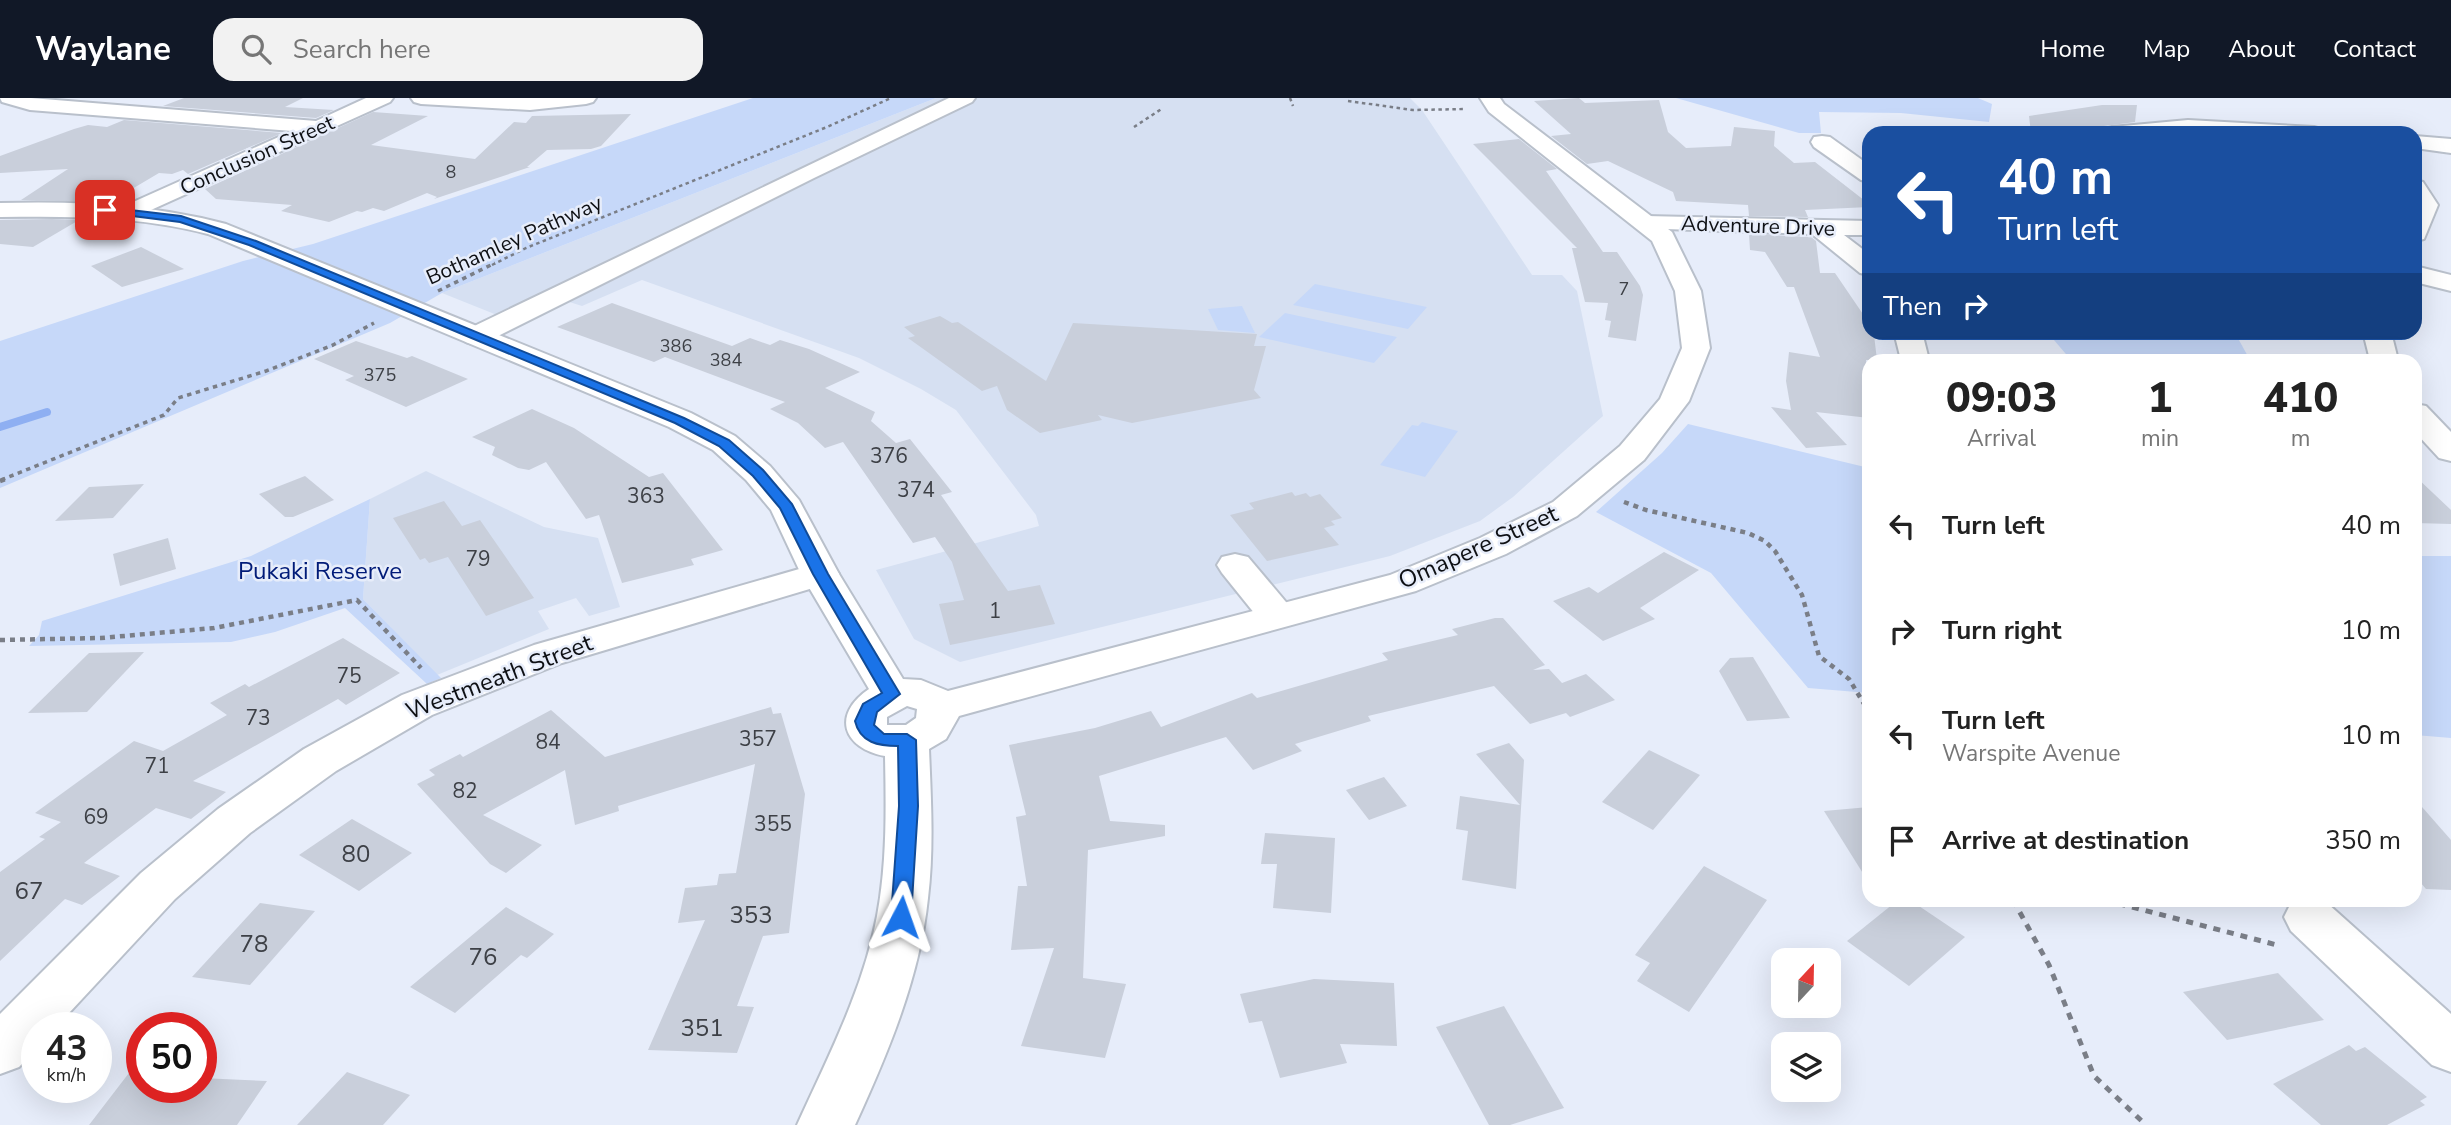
<!DOCTYPE html>
<style>
body{margin:0;font-family:"Nunito Sans",sans-serif;background:#f2f2f2;color:#222;height:100vh;display:flex;flex-direction:column;font-size:26px;white-space:nowrap}
*{box-sizing:border-box;margin:0}
p{font-size:23px;color:#767676}
.icon{flex:none;width:38px;height:38px;fill:none;stroke:currentColor;stroke-width:2;stroke-linecap:round;stroke-linejoin:round}
.map{position:relative;flex:1;overflow:hidden}
.details{position:absolute;left:1862px;top:256px;width:560px;height:553px;display:flex;flex-direction:column;background:#fff;border-radius:21px;box-shadow:0 7px 28px #0002}
.details>*{flex:none}
.hud{position:absolute;left:1862px;top:28px;width:560px;height:214px;border-radius:21px;box-shadow:0 7px 28px #0002;background:#1a4fa0;color:#fff;overflow:hidden}
.needle{width:46px;rotate:22deg}
.controls{position:absolute;left:1771px;top:850px;display:grid;gap:14px}
.controls a{display:grid;place-items:center;width:70px;height:70px;border-radius:14px;background:#fff;box-shadow:0 7px 28px #0002;font-size:35px}
.speed{position:absolute;left:21px;top:914px;display:flex;gap:14px;font-size:35px;font-weight:700;text-align:center}
.speed>*{display:grid;place-content:center;width:91px;height:91px;border-radius:50%;background:#fff;box-shadow:0 7px 28px #0002;line-height:1}
.speed small{font-size:18px;font-weight:400}
.speed .limit{border:10px solid #d22;background:#fff;color:#111}
.pin{position:absolute;display:grid;place-items:center;width:60px;height:60px;color:#fff;margin:-30px;border-radius:14px;box-shadow:0 4px 10px #0006}
.me{position:absolute;width:77px;margin:-38px;rotate:4deg;stroke-linejoin:round;filter:drop-shadow(0 0 5px #0008)}
.turn{display:flex;align-items:center;gap:24px;height:147px;padding:0 21px;font-size:32px}
.turn .icon{width:91px;height:91px;stroke-width:2.5}
.turn b{display:block;font-size:49px;line-height:60px}
.then{display:flex;align-items:center;height:66px;padding:0 21px;background:#0003;gap:14px;font-size:26px}
.eta{display:flex;justify-content:space-evenly;align-items:center;height:119px;text-align:center}
.eta b{font-size:42px;font-weight:800;line-height:49px}
ul{padding:0;list-style:none}
li{display:flex;align-items:center;gap:21px;height:105px;padding:0 21px}
li div{flex:1}
li b{display:block;font-size:26px}
li em{font-style:normal}
header{display:flex;align-items:center;gap:42px;box-sizing:border-box;height:98px;padding:0 35px;background:#111827;color:#fff}
header strong{font-size:33px}
nav{display:flex;gap:38px;margin-inline-start:auto;font-size:24px}
.search{width:490px;height:63px;background:#f2f2f2;display:flex;align-items:center;gap:18px;box-sizing:border-box;padding:0 24px;border-radius:21px;color:#767676;font-size:26px}
.map>svg:first-child{display:block}
</style>
<header>
<strong>Waylane</strong>
<div class="search"><svg class="icon" aria-label="search" viewBox="0 0 24 24"><circle cx="10" cy="10" r="6"/><path d="M15 15l6 6"/></svg>Search here</div>
<nav><a>Home</a><a>Map</a><a>About</a><a>Contact</a></nav>
</header>
<div class="map">
<svg width="2451" height="1027" viewBox="0 0 2451 1027">
<rect width="100%" height="100%" fill="#e7edfa"/>
<!-- built -->
<g fill="#d6e0f2">
<polygon points="936,0 1410,0 1422,12 1532,177 1562,177 1577,193 1603,318 1513,399 1480,423 1390,458 960,564 914,541 876,472 1039,428 1036,417 956,312 921,291 859,260 642,182 582,208 547,197 497,217 442,195"/>
<polygon points="426,373 544,429 598,440 620,509 589,518 576,500 538,513 549,531 437,577 363,501 370,401"/>
</g>
<!-- green -->
<g fill="#c6d8f9">
<polygon points="753,0 936,0 442,195 390,225 0,390 0,243 243,163 313,146"/>
<polygon points="1676,0 1978,0 1992,6 1989,24 1901,15 1819,14 1821,35 1799,35"/>
<polygon points="1315,186 1427,209 1408,231 1293,207"/>
<polygon points="1242,208 1255,235 1218,232 1208,211"/>
<polygon points="1285,215 1397,239 1374,265 1259,239"/>
<polygon points="2048,235 2235,235 2250,262 2071,262"/>
<polygon points="1422,324 1458,333 1425,379 1380,367 1412,327 1418,328"/>
<polygon points="1688,326 1869,370 1869,595 1808,590 1711,475 1596,414 1662,355"/>
<polygon points="370,401 363,501 441,580 427,586 345,510 275,534 231,544 29,548 39,537 42,523 251,458"/>
<polygon points="2415,458 2451,458 2451,640 2415,637"/>
</g>
<g fill="none" stroke-linecap="round" stroke-linejoin="round">
<!-- stream -->
<polyline stroke="#8eaff2" stroke-width="8" points="0,329 47,314"/>
</g>
<!-- building -->
<g fill="#c9cfdb">
<polygon points="184,0 303,0 285,9 334,12 316,20 163,8"/>
<polygon points="1579,0 1585,5 1659,2 1668,34 1686,50 1731,48 1734,29 1775,33 1774,48 1794,65 1815,64 1869,106 1869,109 1805,112 1808,119 1749,118 1748,107 1676,103 1673,94 1608,63 1587,66 1551,38 1571,36 1534,3"/>
<polygon points="2102,7 2137,7 2135,24 2104,28 2098,35 2031,35 2029,18"/>
<polygon points="373,14 428,18 371,47 475,61 514,24 526,25 532,18 631,16 601,48 591,51 547,52 527,69 530,69 434,101 437,99 427,95 384,113 373,110 362,114 357,113 329,124 281,113 292,107 216,101 205,91"/>
<polygon points="124,22 282,35 188,76 183,72 172,76 159,75 110,104 21,102 68,71 0,75 0,58 74,31 88,27 107,29"/>
<polygon points="1519,41 1557,71 1546,73 1603,154 1617,154 1640,188 1643,197 1636,243 1608,239 1611,223 1605,222 1608,205 1585,204 1572,150 1577,150 1473,46"/>
<polygon points="0,122 52,121 79,122 33,149 0,146"/>
<polygon points="1749,136 1811,139 1816,143 1820,175 1835,175 1869,225 1869,234 1874,237 1877,262 1866,262 1866,300 1869,320 1816,314 1847,347 1806,350 1771,309 1791,312 1786,283 1789,254 1820,259 1794,189 1787,189 1765,154 1750,152"/>
<polygon points="141,149 184,171 122,189 91,168"/>
<polygon points="612,205 732,248 750,240 770,247 780,242 809,251 860,274 825,290 875,314 871,323 896,345 910,341 952,394 941,397 1008,493 1040,487 1055,526 950,547 939,506 964,502 952,464 935,439 913,445 843,344 825,350 798,325 770,311 785,304 665,259 654,264 557,229"/>
<polygon points="940,218 952,225 958,224 1046,283 1073,225 1257,236 1254,248 1266,248 1254,292 1261,300 1132,325 1098,317 1102,322 1040,335 1007,312 997,288 982,293 908,240 915,238 904,229"/>
<polygon points="356,243 407,260 412,258 468,281 406,309 345,282 354,278 314,261"/>
<polygon points="532,311 574,330 649,379 663,375 723,452 691,461 694,467 622,485 599,417 586,421 546,364 529,372 518,370 492,357 495,349 472,339"/>
<polygon points="305,378 334,402 293,419 285,419 259,396"/>
<polygon points="2415,378 2451,412 2451,426 2415,425"/>
<polygon points="144,386 113,420 55,423 89,389"/>
<polygon points="1292,394 1295,398 1306,395 1310,399 1320,396 1342,420 1331,423 1335,427 1324,430 1339,447 1267,463 1230,417 1254,411 1249,405"/>
<polygon points="444,403 462,428 480,422 534,500 486,518 448,459 429,465 425,460 420,462 393,420"/>
<polygon points="168,440 176,471 120,488 113,456"/>
<polygon points="1664,454 1699,472 1640,510 1655,521 1603,543 1553,503 1589,489 1598,495"/>
<polygon points="1495,520 1503,520 1545,567 1533,572 1549,571 1562,585 1586,576 1615,602 1570,619 1566,615 1530,626 1494,588 1368,618 1371,623 1295,646 1302,653 1253,672 1226,639 1099,678 1110,723 1165,727 1165,738 1088,752 1083,880 1126,886 1105,960 1021,948 1054,850 1011,852 1018,788 1027,788 1016,719 1026,717 1009,647 1095,630 1151,613 1161,629 1252,595 1257,600 1388,562 1382,555 1458,537 1452,531"/>
<polygon points="343,540 400,575 346,607 338,601 193,683 226,694 191,721 156,710 84,765 120,778 82,807 65,801 0,863 0,774 45,741 39,739 61,724 35,715 134,643 163,653 227,617 210,605 245,586 249,589"/>
<polygon points="144,554 87,614 28,615 89,555"/>
<polygon points="1753,559 1790,620 1747,623 1719,573 1730,560"/>
<polygon points="771,609 773,616 781,615 805,696 789,835 763,838 737,908 754,909 737,955 648,952 705,822 678,825 685,790 717,787 719,776 736,775 755,666 618,708 619,713 575,727 565,672 483,717 542,747 506,775 490,766 417,686 435,677 429,672 460,656 463,659 551,612 605,659"/>
<polygon points="1509,645 1524,662 1516,791 1462,782 1468,733 1456,731 1460,698 1520,707 1476,656"/>
<polygon points="1649,652 1700,677 1653,732 1602,704"/>
<polygon points="1384,679 1407,708 1369,722 1346,692"/>
<polygon points="2415,701 2451,742 2451,792 2426,791 2415,778"/>
<polygon points="1869,709 1869,785 1824,713"/>
<polygon points="352,721 412,755 359,793 299,757"/>
<polygon points="1265,735 1335,740 1331,815 1273,810 1277,766 1261,766"/>
<polygon points="1704,768 1767,802 1689,914 1637,883 1650,865 1635,857"/>
<polygon points="1898,802 1910,802 1965,839 1909,888 1847,843"/>
<polygon points="260,805 315,813 250,887 192,879"/>
<polygon points="506,809 554,836 527,860 521,857 455,915 410,889"/>
<polygon points="2278,875 2324,922 2227,942 2183,894"/>
<polygon points="1314,881 1394,885 1397,948 1340,946 1347,965 1280,980 1262,923 1249,925 1240,896"/>
<polygon points="1504,908 1564,1010 1510,1027 1489,1027 1436,929"/>
<polygon points="2349,947 2356,953 2365,949 2427,999 2420,1003 2425,1007 2387,1027 2321,1027 2273,986"/>
<polygon points="142,958 142,989 201,989 201,980 267,983 237,1027 89,1027"/>
<polygon points="347,974 410,997 383,1027 297,1027"/>
</g>
<g fill="none" stroke-linecap="round" stroke-linejoin="round">
<defs>
<g id="minor">
<polygon points="0,0 31,0 316,23 366,0 393,0 390,4 131,121 122,119 119,114 122,109 292,33 30,12 2,4"/>
<polygon points="411,0 596,0 593,4 586,6 530,12 421,6 414,4"/>
<polygon points="949,0 975,0 972,4 814,80 486,244 476,247 466,244 462,238 466,232"/>
<polygon points="2188,22 2314,29 2321,31 2325,35 2101,35 2105,31 2112,29"/>
<polygon points="1822,38 1830,39 1869,67 1869,84 1861,82 1814,49 1811,44 1814,39"/>
<polygon points="2415,38 2451,41 2451,55 2415,50"/>
<polygon points="2415,82 2423,84 2438,107 2424,141 2415,143"/>
<polygon points="1646,118 1869,123 1869,137 1844,137 1869,156 1869,177 1860,175 1812,136 1637,130 1634,125 1637,120"/>
<polygon points="2415,168 2451,177 2451,193 2415,184"/>
<polygon points="1894,234 1922,234 1929,262 1901,262"/>
<polygon points="2363,234 2391,234 2398,262 2370,262"/>
<polygon points="2415,306 2426,308 2451,334 2451,363 2439,360 2415,334"/>
<polygon points="1235,456 1248,459 1291,510 1296,518 1291,526 1277,530 1263,526 1222,475 1217,467 1222,459"/>
<polygon points="820,465 833,468 839,476 833,484 562,565 432,617 336,673 250,735 175,801 56,929 37,929 37,950 19,969 0,976 0,916 141,775 218,711 304,651 402,597 534,547"/>
<polygon points="2303,802 2327,805 2451,916 2451,974 2432,967 2291,833 2284,819 2291,805"/>
</g>
<path id="major" d="M1480,0h20l4,6 168,128 29,59 9,57 -21,53 -45,59 -67,56 -71,38 -90,37 -457,125 -13,23 -17,10c2,49 5,100 -1,149 -8,79 -40,155 -73,227h-58c31,-68 66,-135 80,-209 10,-53 9,-107 8,-160 -42,-8 -54,-41 -16,-67l-68,-115 -30,-64 -25,-30 -33,-30 -44,-23 -461,-193c-68,-18 -138,-18 -208,-17v-14c77,-2 151,1 226,21l465,189 44,23 35,30 29,34 40,74 64,105 18,1 27,11 442,-116 90,-37 73,-36 67,-56 40,-47 22,-51 -7,-57 -23,-50 -163,-129zM907,608l10,3 -1,9 -10,7h-19v-8z"/>
</defs>
<!-- minor casing -->
<use href="#minor" stroke="#b9c0cb" stroke-width="4"/>
<!-- major casing -->
<use href="#major" stroke="#b9c0cb" stroke-width="4"/>
<!-- path-far3 -->
<g stroke="#7a7e87" stroke-width="2.5" stroke-dasharray="3.5 3.5" stroke-linecap="butt">
<polyline points="1290,0 1293,8"/>
<polyline points="1348,3 1413,12 1466,11"/>
<polyline points="1134,29 1163,10"/>
<polyline points="492,167 526,150 827,29 891,0"/>
</g>
<!-- path-far2 -->
<g stroke="#7a7e87" stroke-width="3.5" stroke-dasharray="4.5 4.5" stroke-linecap="butt">
<polyline points="438,193 495,165"/>
<polyline points="1,382 164,317 178,300 266,273 333,247 374,225"/>
</g>
<!-- path-far1 -->
<g stroke="#7a7e87" stroke-width="4.5" stroke-dasharray="5 5" stroke-linecap="butt">
<polyline points="0,383 6,381"/>
<polyline points="1624,404 1646,412 1748,435 1765,443 1775,453 1802,497 1819,558 1849,581 1869,614"/>
<polyline points="0,542 101,540 214,530 357,502 421,570"/>
</g>
<!-- path -->
<g stroke="#7a7e87" stroke-width="5" stroke-dasharray="7 7" stroke-linecap="butt">
<polyline points="2013,802 2049,867 2094,978 2146,1027"/>
<polyline points="2105,802 2277,847"/>
</g>
<!-- minor -->
<use href="#minor" fill="#fff" fill-rule="evenodd"/>
<!-- major -->
<use href="#major" fill="#fff" fill-rule="evenodd"/>
</g>
<!-- route -->
<path fill="#1a73e8" stroke="#114b97" stroke-width="2" d="M105,109l76,9 75,25 428,177 45,22 34,30 29,34 36,70 72,120 -23,18 -3,13 10,9h23l9,6 2,66 -7,111 -3,6 -7,2 -7,-2 -3,-6 8,-111 -1,-60c-19,0 -38,-3 -43,-25l8,-17 19,-11 -69,-119 -33,-66 -27,-32 -34,-30 -44,-23 -426,-178 -69,-23 -79,-10 -1,-2z"/>
<g text-anchor="middle" dominant-baseline="central" stroke-width="5" stroke-linejoin="round" paint-order="stroke">
<!-- far-number labels -->
<g font-size="18" fill="#3d4046">
<text x="451" y="74">8</text>
<text x="1624" y="191">7</text>
<text x="676" y="248">386</text>
<text x="726" y="262">384</text>
<text x="380" y="277">375</text>
</g>
<!-- far-street labels -->
<g font-size="21" fill="#0e1014" stroke="#e7edfa">
<text transform="translate(257 57) rotate(-24)">Conclusion Street</text>
<text transform="translate(1758 128) rotate(2)">Adventure Drive</text>
<text transform="translate(514 142) rotate(-24)">Bothamley Pathway</text>
</g>
<!-- number labels -->
<g font-size="21" fill="#3d4046">
<text x="889" y="358">376</text>
<text x="916" y="392">374</text>
<text x="646" y="398">363</text>
<text x="478" y="461">79</text>
<text x="995" y="513">1</text>
<text x="349" y="578">75</text>
<text x="258" y="620">73</text>
<text x="758" y="641">357</text>
<text x="548" y="644">84</text>
<text x="157" y="668">71</text>
<text x="465" y="693">82</text>
<text x="96" y="719">69</text>
<text x="773" y="726">355</text>
</g>
<!-- street labels -->
<g font-size="24" fill="#0e1014" stroke="#e7edfa">
<text transform="translate(1478 449) rotate(-24)">Omapere Street</text>
<text transform="translate(499 579) rotate(-21)">Westmeath Street</text>
</g>
<!-- park labels -->
<g font-size="24" fill="#011b78" stroke="#e7edfa">
<text x="320" y="473">Pukaki Reserve</text>
</g>
<!-- near-number labels -->
<g font-size="24" fill="#3d4046">
<text x="356" y="756">80</text>
<text x="29" y="793">67</text>
<text x="751" y="817">353</text>
<text x="254" y="846">78</text>
<text x="483" y="859">76</text>
<text x="702" y="930">351</text>
</g>
</g>
</svg>
<div class="controls">
<a><svg class="needle" viewBox="-14 -14 28 28"><path d="M0-13l5 13h-10z" fill="#e53935"/><path d="M0 13l5-13h-10z" fill="#767676"/></svg></a>
<a><svg class="icon" aria-label="layers" viewBox="0 0 24 24"><path d="M12 4l9 5-9 5-9-5zM3 14l9 5 9-5"/></svg></a>
</div>
<div class="speed"><div>43<small>km/h</small></div><div class="limit">50</div></div>
<div class="pin" style="left:105px;top:112px;background:#d93025"><svg class="icon" aria-label="arrive" viewBox="0 0 24 24"><path d="M6 21V4h12l-3 4 3 4H6"/></svg></div>
<svg class="me" style="left:901px;top:819px" viewBox="-20 -20 40 40"><path d="M0-17L14 15 0 8-14 15z" fill="#1a73e8" stroke="#fff" stroke-width="4"/></svg>
<div class="hud">
<div class="turn"><svg class="icon" aria-label="left" viewBox="0 0 24 24"><path d="M17 20v-9H6M10 6l-5 5 5 5"/></svg><div><b>40 m</b>Turn left</div></div>
<div class="then">Then<svg class="icon" aria-label="right" viewBox="0 0 24 24"><path d="M7 20v-9h11M14 6l5 5-5 5"/></svg></div>
</div>
<section class="details">
<div class="eta">
<div><b>09:03</b><p>Arrival</p></div>
<div><b>1</b><p>min</p></div>
<div><b>410</b><p>m</p></div>
</div>
<ul>
<li><svg class="icon" aria-label="left" viewBox="0 0 24 24"><path d="M17 20v-9H6M10 6l-5 5 5 5"/></svg><div><b>Turn left</b></div><em>40 m</em></li>
<li><svg class="icon" aria-label="right" viewBox="0 0 24 24"><path d="M7 20v-9h11M14 6l5 5-5 5"/></svg><div><b>Turn right</b></div><em>10 m</em></li>
<li><svg class="icon" aria-label="left" viewBox="0 0 24 24"><path d="M17 20v-9H6M10 6l-5 5 5 5"/></svg><div><b>Turn left</b><p>Warspite Avenue</p></div><em>10 m</em></li>
<li><svg class="icon" aria-label="arrive" viewBox="0 0 24 24"><path d="M6 21V4h12l-3 4 3 4H6"/></svg><div><b>Arrive at destination</b></div><em>350 m</em></li>
</ul>
</section>
</div>
